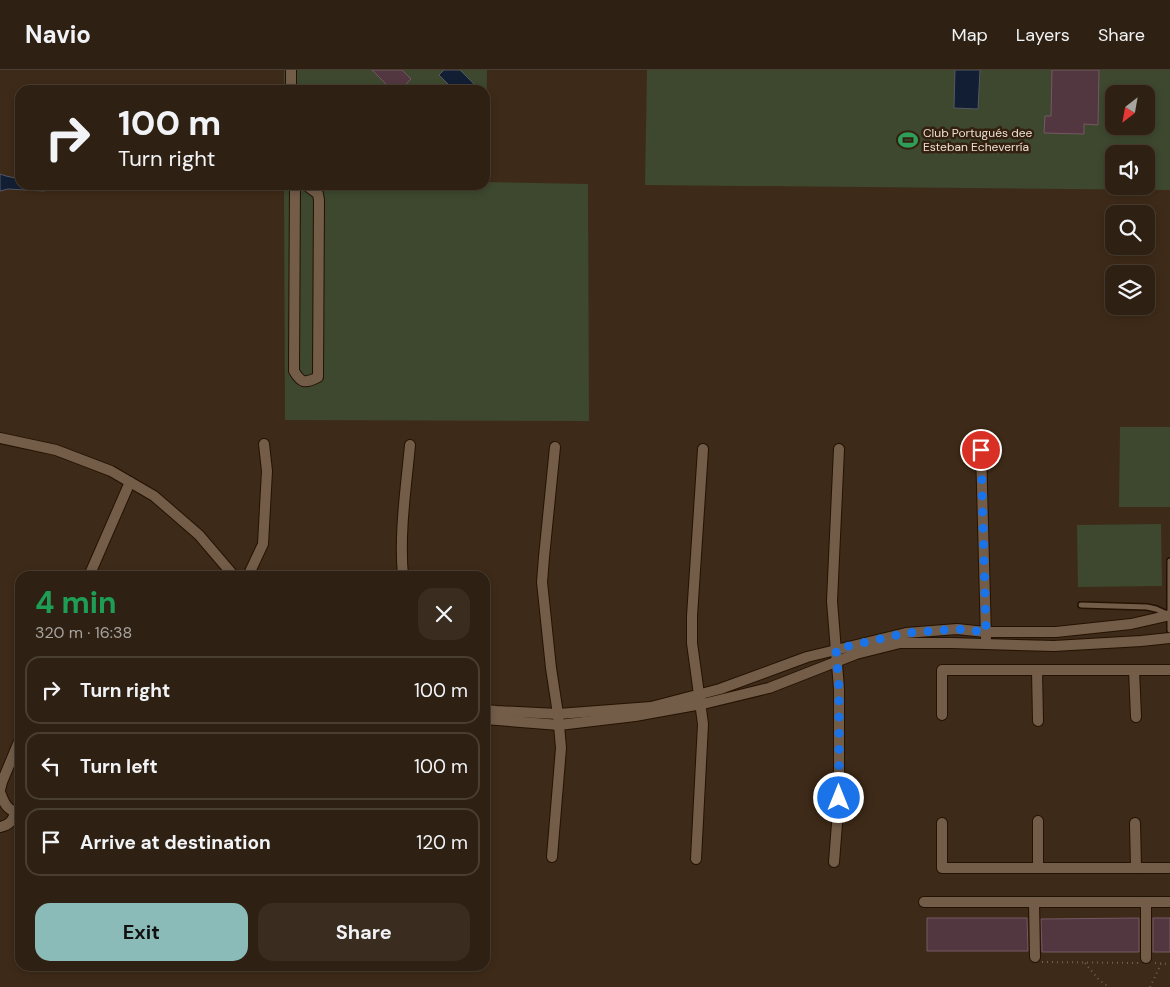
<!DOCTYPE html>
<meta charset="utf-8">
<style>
body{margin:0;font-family:"DM Sans",sans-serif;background:#3a2d20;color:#f1f3f6;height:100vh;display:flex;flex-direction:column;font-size:19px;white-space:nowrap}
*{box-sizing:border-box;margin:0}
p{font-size:16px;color:#a7a39f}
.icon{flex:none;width:28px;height:28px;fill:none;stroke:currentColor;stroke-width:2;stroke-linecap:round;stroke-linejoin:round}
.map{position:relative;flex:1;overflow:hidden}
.side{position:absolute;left:15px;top:501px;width:475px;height:400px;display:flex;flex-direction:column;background:#2e2012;border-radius:15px;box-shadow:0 2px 8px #0003,0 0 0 1px #493e32}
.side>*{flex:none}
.guide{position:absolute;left:15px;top:15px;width:475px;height:105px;border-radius:15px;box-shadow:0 2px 8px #0003,0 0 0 1px #493e32;background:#2e2012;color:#f1f3f6;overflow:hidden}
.needle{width:32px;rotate:211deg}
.controls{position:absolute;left:1105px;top:15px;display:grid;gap:10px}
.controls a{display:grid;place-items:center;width:50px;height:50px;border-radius:10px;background:#2e2012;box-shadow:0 2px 8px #0003,0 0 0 1px #493e32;font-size:25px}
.pin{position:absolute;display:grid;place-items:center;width:42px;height:42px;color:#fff;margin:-21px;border:2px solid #fff;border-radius:50%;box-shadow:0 1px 5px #0007}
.me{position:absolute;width:55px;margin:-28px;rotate:0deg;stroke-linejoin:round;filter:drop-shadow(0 0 4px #0008)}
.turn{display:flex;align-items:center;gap:18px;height:105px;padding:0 20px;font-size:22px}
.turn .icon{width:65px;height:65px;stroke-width:2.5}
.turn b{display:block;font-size:35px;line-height:42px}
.round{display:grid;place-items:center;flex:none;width:52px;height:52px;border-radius:15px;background:#3a2d20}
.head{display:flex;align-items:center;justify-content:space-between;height:85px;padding:0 20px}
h1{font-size:30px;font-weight:700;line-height:38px;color:#1e9e55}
.button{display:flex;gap:10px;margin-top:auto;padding:10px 20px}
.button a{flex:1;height:58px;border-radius:15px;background:#8bbbb9;color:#111;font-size:20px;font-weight:700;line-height:58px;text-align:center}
.button a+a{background:#3a2d20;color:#f1f3f6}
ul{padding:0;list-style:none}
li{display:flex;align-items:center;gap:15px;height:68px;margin:0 10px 8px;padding:0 10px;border:2px solid #493e32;border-radius:15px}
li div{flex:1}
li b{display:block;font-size:19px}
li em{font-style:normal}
header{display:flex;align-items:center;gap:30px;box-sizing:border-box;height:70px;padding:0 25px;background:#2e2012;border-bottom:1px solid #493e32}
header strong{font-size:24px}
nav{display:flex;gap:28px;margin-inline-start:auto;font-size:18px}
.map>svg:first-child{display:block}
</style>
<header>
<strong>Navio</strong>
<nav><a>Map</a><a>Layers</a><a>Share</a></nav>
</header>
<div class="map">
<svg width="1170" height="917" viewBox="0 0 1170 917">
<rect width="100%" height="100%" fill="#3e2a18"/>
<!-- green -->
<g fill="#3d482f" fill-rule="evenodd">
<polygon points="284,0 487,0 486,112 588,114 589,351 285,350 284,115 485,115 485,20 284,20"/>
<path d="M647,0h523v120l-525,-5zM1114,24h32v32h-32zM1114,84h32v32h-32z"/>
<polygon points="1120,357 1170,357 1170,437 1119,437"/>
<polygon points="1161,454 1162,516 1078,517 1077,455"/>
</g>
<!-- water -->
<g fill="#121e33" stroke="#535863">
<polygon points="444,0 460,0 479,19 477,20 454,20 439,5"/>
<polygon points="955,0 980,0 978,39 954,38"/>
<polygon points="0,104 6,106 20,109 20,115 49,115 49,118 44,121 8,119 0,121"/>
</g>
<!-- building -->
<g fill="#523741" stroke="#755863">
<polygon points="372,0 402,0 411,9 400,20 392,20"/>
<polygon points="1052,0 1099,0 1098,55 1084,54 1084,64 1044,63 1045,46 1051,46"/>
<polygon points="927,848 1027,848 1028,881 927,881"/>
<polygon points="1139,848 1139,882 1042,882 1041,849"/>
<rect x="1153" y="848" width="17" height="34"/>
</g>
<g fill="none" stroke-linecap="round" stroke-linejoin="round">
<defs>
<g id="service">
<polyline points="1170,491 1170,560"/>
<polyline points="1081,535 1147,537 1156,539 1167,544"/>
</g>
<g id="minor">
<polyline points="291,0 291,20"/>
<path d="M295,115l-1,186c7,12 11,13 24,6l1,-177 -1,-6 -12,-9"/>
<polyline points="0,368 56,380 111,401 154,426 199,465 234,506"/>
<polyline points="981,379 986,568"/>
<polyline points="89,506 130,412"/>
<polyline points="248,506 263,474 267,401 264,374"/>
<path d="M403,506c-4,-43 3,-88 7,-131"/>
<polyline points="1037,600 1038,651"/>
<polyline points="1134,600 1136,647"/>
<polyline points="485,640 497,641 558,644 651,637 720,619 807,587 906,563 957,559 985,562 1056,562 1131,554 1170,545"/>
<polyline points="942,645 942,600 1170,600"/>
<polyline points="485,649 559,655 635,646 707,633 769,618 856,584 900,573 951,573 1054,576 1141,571 1170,568"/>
<polyline points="0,720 2,712 20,669"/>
<path d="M0,722c4,11 7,19 20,21"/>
<polyline points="1038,751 1038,798"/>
<polyline points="942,753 942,798 1170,798"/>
<polyline points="1135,753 1136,798"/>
<path d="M0,757c10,-2 12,-6 16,-15"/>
<polyline points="552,787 561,678 558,644 551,598 542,512 544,487 555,377"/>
<polyline points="696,789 703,654 692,573 692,546 703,379"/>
<polyline points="834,792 839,728 839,619 832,531 839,379"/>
<polyline points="924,832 1170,832"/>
<polyline points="1034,832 1035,887"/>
<polyline points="1146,832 1146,888"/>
</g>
</defs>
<!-- service casing -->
<use href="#service" stroke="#241202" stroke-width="8"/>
<!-- minor casing -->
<use href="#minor" stroke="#241202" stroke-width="12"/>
<!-- path -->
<g stroke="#736151" stroke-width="2" stroke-dasharray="1 4" stroke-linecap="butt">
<polyline points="1042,892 1138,893"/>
<polyline points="1085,893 1099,910 1109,917"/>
<polyline points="1155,893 1170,894"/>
<polyline points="1150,917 1161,894"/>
</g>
<!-- service -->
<use href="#service" stroke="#735d49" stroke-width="5"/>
<!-- minor -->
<use href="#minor" stroke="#735d49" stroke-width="10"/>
</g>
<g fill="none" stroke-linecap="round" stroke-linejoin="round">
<!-- route -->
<polyline stroke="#1a73e8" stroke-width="9" stroke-dasharray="0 16.2" points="839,728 839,619 836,579 906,563 957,559 986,562 981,380"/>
</g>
<!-- icons -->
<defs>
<symbol id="stadium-bare" viewBox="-9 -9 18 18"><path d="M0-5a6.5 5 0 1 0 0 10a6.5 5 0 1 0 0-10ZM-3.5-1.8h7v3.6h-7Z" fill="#2e9e5b" stroke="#33200e" stroke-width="2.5" paint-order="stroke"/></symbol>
</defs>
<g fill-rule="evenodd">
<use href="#stadium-bare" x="894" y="56" width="28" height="28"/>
</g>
<g text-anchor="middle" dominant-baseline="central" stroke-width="5" stroke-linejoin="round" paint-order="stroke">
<!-- poi labels -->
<g font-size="12" fill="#ecdfd4" stroke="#33200e" text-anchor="start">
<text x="923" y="63">Club Portugués dee<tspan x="923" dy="14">Esteban Echeverría</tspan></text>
</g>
</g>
</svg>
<div class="controls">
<a><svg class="needle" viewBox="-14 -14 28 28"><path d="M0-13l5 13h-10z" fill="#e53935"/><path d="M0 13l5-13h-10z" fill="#a7a39f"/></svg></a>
<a><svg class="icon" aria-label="sound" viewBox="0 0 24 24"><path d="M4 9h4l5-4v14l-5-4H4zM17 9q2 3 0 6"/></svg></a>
<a><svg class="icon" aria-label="search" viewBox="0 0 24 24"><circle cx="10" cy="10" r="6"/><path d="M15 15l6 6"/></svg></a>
<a><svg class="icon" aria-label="layers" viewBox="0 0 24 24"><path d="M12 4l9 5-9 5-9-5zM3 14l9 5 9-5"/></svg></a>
</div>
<div class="pin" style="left:981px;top:380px;background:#d93025"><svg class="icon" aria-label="arrive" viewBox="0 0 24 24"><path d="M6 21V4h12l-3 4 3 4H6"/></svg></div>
<svg class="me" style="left:839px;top:728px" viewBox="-20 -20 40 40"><circle r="17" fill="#1a73e8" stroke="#fff" stroke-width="3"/><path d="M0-11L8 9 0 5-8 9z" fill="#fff"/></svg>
<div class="guide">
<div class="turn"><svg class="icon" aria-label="right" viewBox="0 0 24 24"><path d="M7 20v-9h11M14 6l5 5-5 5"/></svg><div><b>100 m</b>Turn right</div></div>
</div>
<section class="side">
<div class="head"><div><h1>4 min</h1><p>320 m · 16:38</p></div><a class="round"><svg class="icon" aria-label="close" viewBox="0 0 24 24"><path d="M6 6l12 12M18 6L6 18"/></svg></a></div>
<ul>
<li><svg class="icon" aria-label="right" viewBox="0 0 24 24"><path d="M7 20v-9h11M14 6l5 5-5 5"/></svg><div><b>Turn right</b></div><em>100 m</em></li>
<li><svg class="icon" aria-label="left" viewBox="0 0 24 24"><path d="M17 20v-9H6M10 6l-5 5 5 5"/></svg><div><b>Turn left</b></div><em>100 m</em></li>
<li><svg class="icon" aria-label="arrive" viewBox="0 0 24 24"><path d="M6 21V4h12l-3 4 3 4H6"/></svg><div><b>Arrive at destination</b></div><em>120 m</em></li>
</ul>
<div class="button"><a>Exit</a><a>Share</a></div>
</section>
</div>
